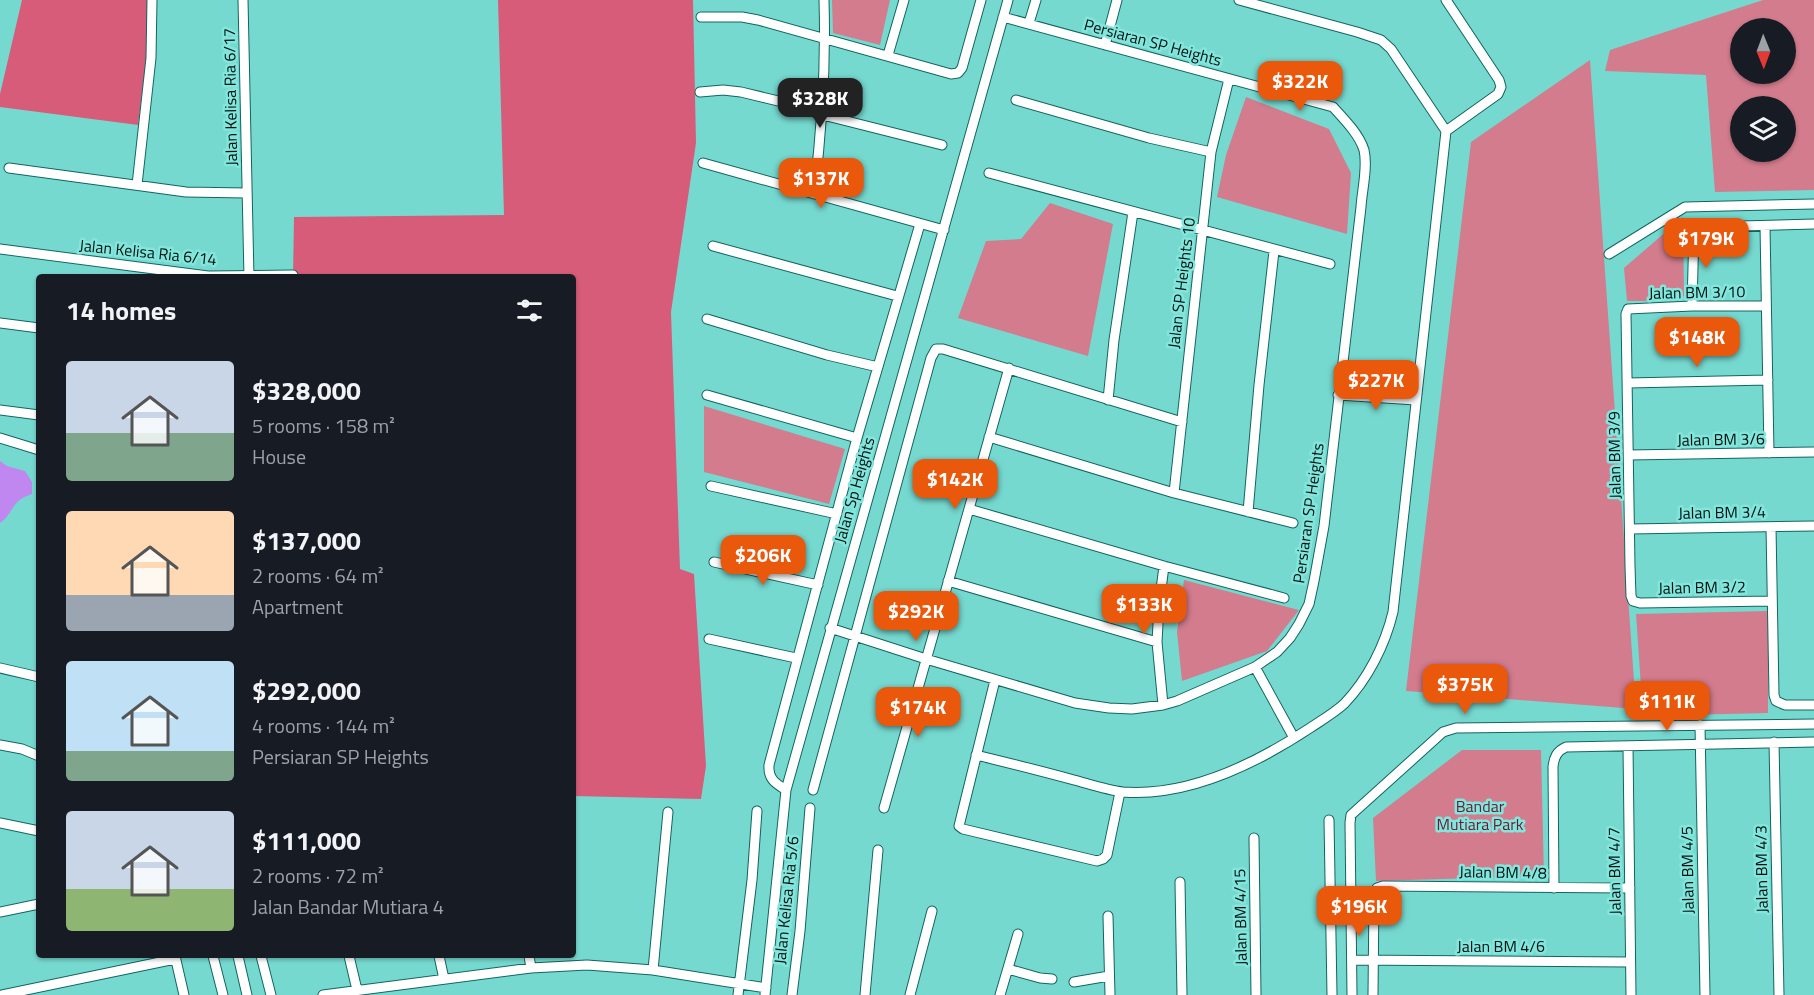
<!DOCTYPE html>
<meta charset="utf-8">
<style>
body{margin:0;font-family:"Titillium Web",sans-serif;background:#242831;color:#f1f3f6;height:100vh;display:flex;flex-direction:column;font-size:22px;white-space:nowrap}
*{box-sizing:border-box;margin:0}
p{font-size:20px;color:#9ea1a6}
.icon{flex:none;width:33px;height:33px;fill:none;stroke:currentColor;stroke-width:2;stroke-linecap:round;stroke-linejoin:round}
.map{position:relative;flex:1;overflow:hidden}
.sheet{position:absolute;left:36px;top:274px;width:540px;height:684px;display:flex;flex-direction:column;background:#171b24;border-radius:6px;box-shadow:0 2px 4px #0004}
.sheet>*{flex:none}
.needle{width:39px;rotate:179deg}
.buttons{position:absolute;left:1730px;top:18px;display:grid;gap:12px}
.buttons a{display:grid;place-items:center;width:66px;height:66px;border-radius:50%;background:#171b24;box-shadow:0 2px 4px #0004;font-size:30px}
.price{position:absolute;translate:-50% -51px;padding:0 14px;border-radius:12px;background:#ea580c;color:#fff;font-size:20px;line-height:39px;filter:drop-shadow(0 2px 3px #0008)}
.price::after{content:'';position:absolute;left:50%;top:36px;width:18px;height:14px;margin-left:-9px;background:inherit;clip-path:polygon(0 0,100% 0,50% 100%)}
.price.active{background:#222;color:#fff}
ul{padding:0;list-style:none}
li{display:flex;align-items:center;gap:18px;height:150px;padding:0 30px}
li span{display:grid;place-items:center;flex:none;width:168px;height:120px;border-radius:6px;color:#555}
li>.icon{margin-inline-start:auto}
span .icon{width:72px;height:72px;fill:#fffc;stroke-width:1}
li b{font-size:26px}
h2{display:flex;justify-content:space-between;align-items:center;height:72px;padding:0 30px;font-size:26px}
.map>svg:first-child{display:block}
</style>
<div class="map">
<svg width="1814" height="995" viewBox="0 0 1814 995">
<rect width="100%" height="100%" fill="#76d9d0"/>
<path fill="#d27c8d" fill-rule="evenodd" d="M 832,0 L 890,0 L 880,45 L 833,33 Z
M 1763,0 L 1814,0 L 1814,190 L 1715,192 L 1706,75 L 1605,71 L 1610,50 ZM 1740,28 L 1785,28 L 1785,74 L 1740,74 ZM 1740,106 L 1785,106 L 1785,152 L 1740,152 Z
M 1590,60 L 1636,709 L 1406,691 L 1471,142 Z
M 1246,97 L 1329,129 L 1351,173 L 1347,234 L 1217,197 L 1226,155 Z
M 1050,203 L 1113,224 L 1088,356 L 958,318 L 986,241 L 1021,239 Z
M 1683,217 L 1684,296 L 1677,301 L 1627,301 L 1624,268 Z
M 704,406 L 845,449 L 829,504 L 704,472 Z
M 1184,580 L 1299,610 L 1267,651 L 1182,681 L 1177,632 Z
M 1768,611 L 1768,713 L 1643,716 L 1636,614 Z
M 1462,750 L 1541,750 L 1544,876 L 1376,881 L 1373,818 Z"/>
<path fill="#d75c79" d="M 22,0 L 147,0 L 147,53 L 138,125 L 0,107 L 0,94 Z
M 498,0 L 693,0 L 696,143 L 671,312 L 680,569 L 694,574 L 706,766 L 701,799 L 573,796 L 573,278 L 293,278 L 294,217 L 504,215 Z"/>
<path fill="#bf87ef" d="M 0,461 L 7,466 L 25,471 L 32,482 L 32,494 C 10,501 15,512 0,523 Z"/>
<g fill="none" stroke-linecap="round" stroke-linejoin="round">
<g stroke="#106660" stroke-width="11">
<path id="minor" d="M 243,0 L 249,278
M 1446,0 L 1499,80 L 1501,87 L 1498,94 L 1446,131
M 701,17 L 742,17 L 758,20 L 951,74 L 958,73 L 962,68 L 981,0
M 1029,23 L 1036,0
M 1105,45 L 1117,0
M 888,55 L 904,0
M 700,92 L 723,90 L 741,92 L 791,104 L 823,115 L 942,145
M 1016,100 L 1149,138 L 1211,152
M 703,163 L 944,230
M 9,168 L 186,192 L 246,193
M 989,173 L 1330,264
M 137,185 L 151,58 L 152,0
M 814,193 C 822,129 826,65 824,0
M 1765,226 L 1769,453
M 713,246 L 897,296
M 0,249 L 208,276 L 293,275
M 1609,254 L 1685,207 L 1814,204
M 1692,306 L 1694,229 L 1700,227 L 1814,224
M 1766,306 L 1692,306 L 1628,309 L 1626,314 L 1630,566 L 1631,596 L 1633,601 L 1640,603 L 1772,601
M 707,319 L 827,355 L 878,367
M 0,323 L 39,328
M 1628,383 L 1768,380
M 707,395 L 857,438
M 1338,395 L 1416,400
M 1108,400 L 1114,340 L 1133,212
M 0,410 L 39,415
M 989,437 L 1174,493 L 1293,523
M 0,438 L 39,450
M 1629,455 L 1814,452
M 711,486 L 837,514
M 1174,493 L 1211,152 L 1229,79
M 969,509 L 1164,566 L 1284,598
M 1248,512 L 1259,385 L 1274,251
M 1771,527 L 1774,695 L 1776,701 L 1785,705 L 1814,705
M 1630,529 L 1814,526
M 714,562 L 818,585
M 948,581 L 1157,642
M 830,628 L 926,659 L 1075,703 L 1109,708 L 1132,709 L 1163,705 L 1177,701 L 1255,667 L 1277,652 L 1290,638 L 1299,624 L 1309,604 L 1314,581 L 1324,526 L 1361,207 C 1362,190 1368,167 1364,150 C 1359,134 1344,119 1333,107 L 1003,17
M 709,639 L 796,658
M 1255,667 L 1294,738
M 0,668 L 39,677
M 995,680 L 959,826 L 963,829 L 1097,861 L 1103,859 L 1107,855 L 1120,792
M 1163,705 L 1157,642 L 1159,605 L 1164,566
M 1700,725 L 1705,995
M 1774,742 L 1779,995
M 0,745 L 22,749 L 39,756
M 1628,746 L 1631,995
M 976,755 C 1009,763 1041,771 1074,780 C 1089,784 1107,790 1123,792 C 1188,797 1257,763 1310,728 C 1322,720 1334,713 1344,704 C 1368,679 1385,645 1393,612 L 1446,131 L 1391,49 L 1381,40 L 1357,32 L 1239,0
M 786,790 C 775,783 768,779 769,765 L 857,438 L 920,224
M 813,790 L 931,358 L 936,349 L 943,349 L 1182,422
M 884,808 L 1009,368
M 1329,820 L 1332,995
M 0,823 L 39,831
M 1254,838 L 1256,995
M 1180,882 L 1182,995
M 1554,888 L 1553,767 C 1554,757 1557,751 1566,747 L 1814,742
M 0,912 L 39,904
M 1108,916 L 1110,995
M 175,956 L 184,995
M 213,956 L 223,995
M 238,956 L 247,995
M 261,956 L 271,995
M 349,956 L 357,990
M 439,956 L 444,979
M 529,956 L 531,968
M 1352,960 L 1630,962
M 1008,969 L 1040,978 L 1052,979
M 653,970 L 668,812
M 1074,982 L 1109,976
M 2,995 L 175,959
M 323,995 L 531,968 L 587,965 L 653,970 L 766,988
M 738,995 L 752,880 L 757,811
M 765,995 L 786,790 L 1008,0
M 792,995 L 800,931 L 810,808
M 865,995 L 878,850
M 910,995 L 932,911
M 1000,995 L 1018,934
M 1352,995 L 1350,823 L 1351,815 L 1443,732 L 1456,728 L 1814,724
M 1373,995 L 1374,894 L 1377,888 L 1383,886 L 1630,888"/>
</g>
<use href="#minor" stroke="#fff" stroke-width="9"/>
</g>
<g text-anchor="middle" stroke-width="5" stroke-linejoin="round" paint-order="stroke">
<g font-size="16" fill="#001210" stroke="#83e6dd">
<text transform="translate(1153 42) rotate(15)" y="6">Persiaran SP Heights</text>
<text transform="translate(230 97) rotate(-91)" y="6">Jalan Kelisa Ria 6/17</text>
<text transform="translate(148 252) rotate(6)" y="6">Jalan Kelisa Ria 6/14</text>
<text transform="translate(1181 283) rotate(-83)" y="6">Jalan SP Heights 10</text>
<text transform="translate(1697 292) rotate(-1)" y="6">Jalan BM 3/10</text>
<text transform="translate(1721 439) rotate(-1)" y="6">Jalan BM 3/6</text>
<text transform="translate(1614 455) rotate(-91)" y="6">Jalan BM 3/9</text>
<text transform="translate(854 490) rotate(-74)" y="6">Jalan Sp Heights</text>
<text transform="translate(1722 512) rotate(-1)" y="6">Jalan BM 3/4</text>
<text transform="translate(1308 513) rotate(-82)" y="6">Persiaran SP Heights</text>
<text transform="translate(1702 587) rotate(-1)" y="6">Jalan BM 3/2</text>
<text transform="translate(1761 869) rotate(-91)" y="6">Jalan BM 4/3</text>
<text transform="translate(1687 870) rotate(-91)" y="6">Jalan BM 4/5</text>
<text transform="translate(1614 871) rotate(-91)" y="6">Jalan BM 4/7</text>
<text transform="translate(1503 872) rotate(1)" y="6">Jalan BM 4/8</text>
<text transform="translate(786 900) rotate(-84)" y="6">Jalan Kelisa Ria 5/6</text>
<text transform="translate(1240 917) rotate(-91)" y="6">Jalan BM 4/15</text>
<text x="1501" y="952">Jalan BM 4/6</text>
</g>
<g font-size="16" fill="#6b1c33" stroke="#83e6dd">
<text x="1480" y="812">Bandar<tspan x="1480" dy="18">Mutiara Park</tspan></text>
</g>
</g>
</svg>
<div class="buttons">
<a><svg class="needle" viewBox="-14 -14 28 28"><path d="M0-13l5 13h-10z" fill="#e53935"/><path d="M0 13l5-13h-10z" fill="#9ea1a6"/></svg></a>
<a><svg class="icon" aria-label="layers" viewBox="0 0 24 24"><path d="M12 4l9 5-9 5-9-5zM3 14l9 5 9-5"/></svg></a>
</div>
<b class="price" style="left:1300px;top:112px">$322K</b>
<b class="price active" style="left:820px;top:129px">$328K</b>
<b class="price" style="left:821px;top:209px">$137K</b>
<b class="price" style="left:1706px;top:269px">$179K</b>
<b class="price" style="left:1697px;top:368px">$148K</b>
<b class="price" style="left:1376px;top:411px">$227K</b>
<b class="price" style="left:955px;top:510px">$142K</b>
<b class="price" style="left:763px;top:586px">$206K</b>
<b class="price" style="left:1144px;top:635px">$133K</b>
<b class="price" style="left:916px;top:642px">$292K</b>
<b class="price" style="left:1465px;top:715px">$375K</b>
<b class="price" style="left:1667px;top:732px">$111K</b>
<b class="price" style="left:918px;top:738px">$174K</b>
<b class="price" style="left:1359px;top:937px">$196K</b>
<section class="sheet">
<h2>14 homes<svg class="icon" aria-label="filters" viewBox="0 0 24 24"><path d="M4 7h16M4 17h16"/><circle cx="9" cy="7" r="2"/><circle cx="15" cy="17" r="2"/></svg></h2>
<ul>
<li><span style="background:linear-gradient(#c9d6e8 60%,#7fa58c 0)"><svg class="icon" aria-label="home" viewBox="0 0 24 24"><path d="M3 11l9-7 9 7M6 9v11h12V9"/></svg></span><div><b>$328,000</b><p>5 rooms · 158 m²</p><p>House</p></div></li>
<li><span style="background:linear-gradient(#ffd9b3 70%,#9aa5b1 0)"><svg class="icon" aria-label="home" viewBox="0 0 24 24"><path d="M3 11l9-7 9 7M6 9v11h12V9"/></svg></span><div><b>$137,000</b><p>2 rooms · 64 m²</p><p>Apartment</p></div></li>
<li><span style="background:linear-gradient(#bfe0f5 75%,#7fa58c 0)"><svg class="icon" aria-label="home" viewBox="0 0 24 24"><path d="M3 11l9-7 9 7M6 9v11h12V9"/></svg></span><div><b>$292,000</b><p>4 rooms · 144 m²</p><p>Persiaran SP Heights</p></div></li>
<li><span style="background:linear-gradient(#c9d6e8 65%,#8fb573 0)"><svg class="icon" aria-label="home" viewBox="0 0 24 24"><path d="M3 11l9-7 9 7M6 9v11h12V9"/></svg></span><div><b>$111,000</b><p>2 rooms · 72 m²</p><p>Jalan Bandar Mutiara 4</p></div></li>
</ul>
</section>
</div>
